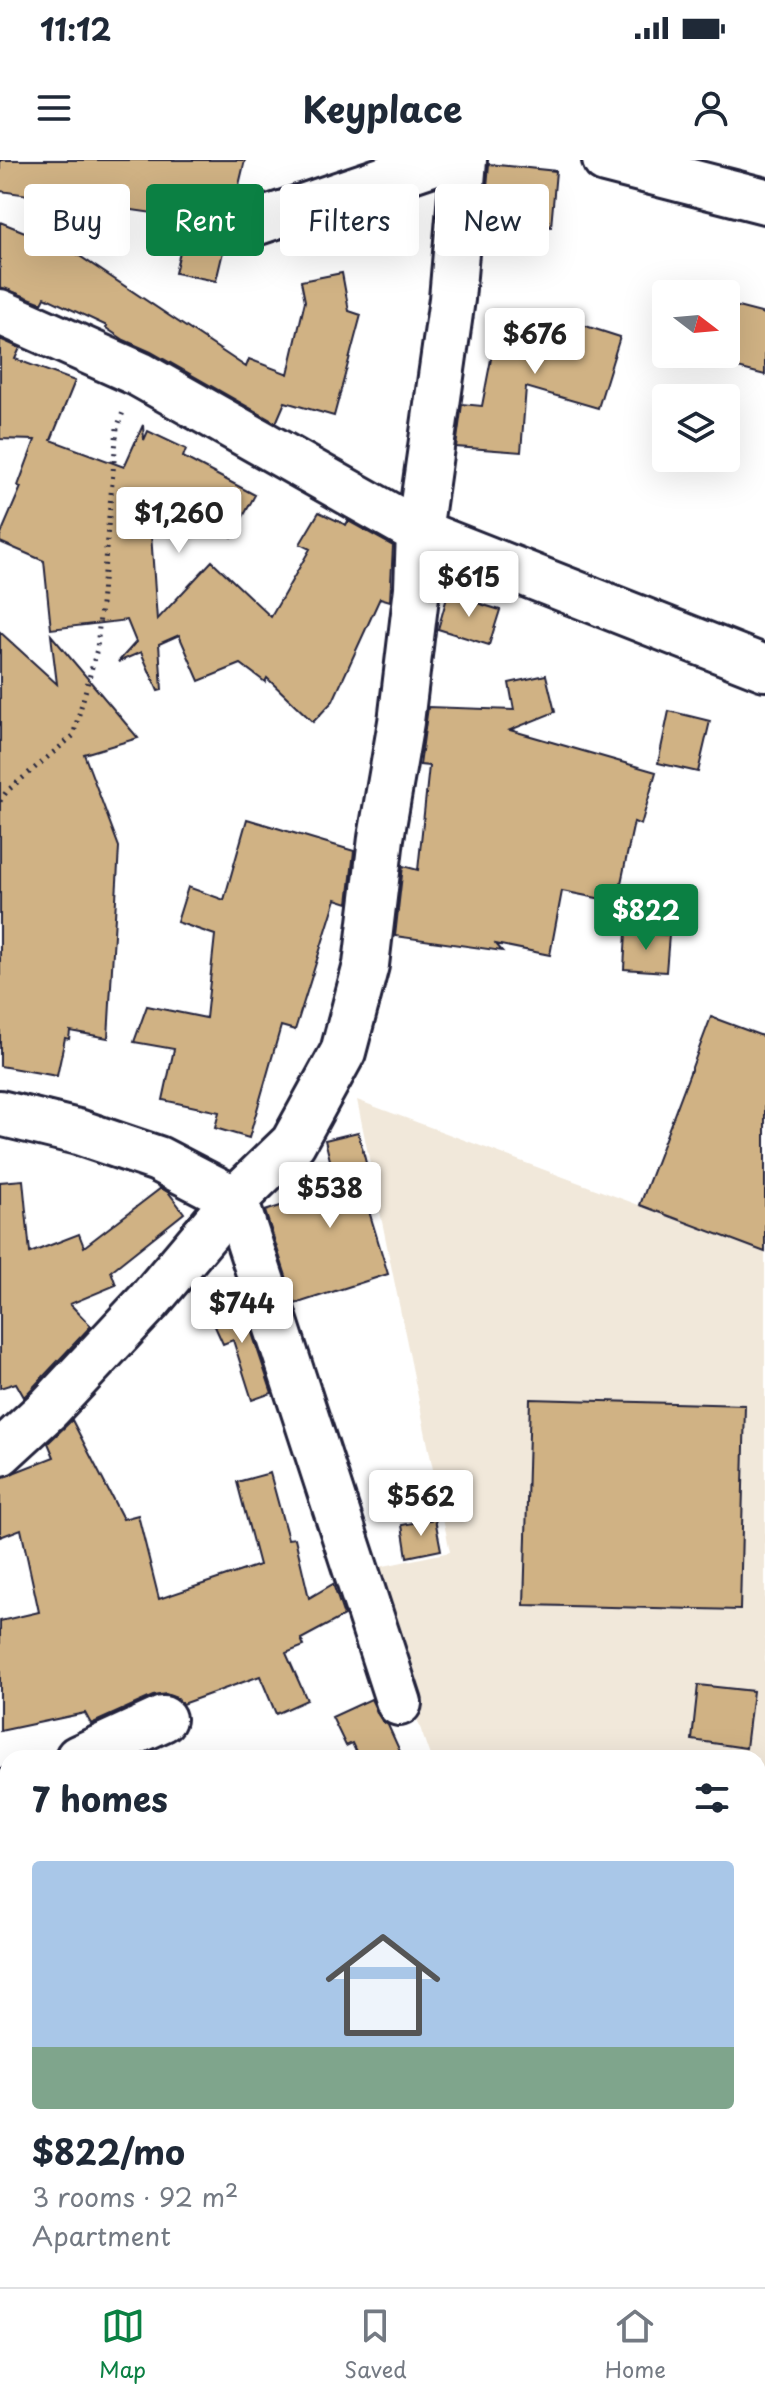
<!DOCTYPE html>
<meta charset="utf-8">
<style>
body{margin:0;font-family:"Playpen Sans",sans-serif;background:#f2f2f3;color:#1f2937;height:100vh;display:flex;flex-direction:column;font-size:30px;white-space:nowrap}
*{box-sizing:border-box;margin:0}
p{font-size:26px;color:#747a83}
.icon{flex:none;width:44px;height:44px;fill:none;stroke:currentColor;stroke-width:2;stroke-linecap:round;stroke-linejoin:round}
.map{position:relative;flex:1;overflow:hidden}
.side{position:absolute;left:0px;top:1590px;width:766px;height:538px;display:flex;flex-direction:column;background:#fff;border-radius:24px 24px 0 0;box-shadow:0 8px 32px #0002}
.side>*{flex:none}
.hud{position:absolute;left:24px;top:24px;width:718px;height:72px;display:flex;gap:16px}
.needle{width:52px;rotate:106deg}
.fabs{position:absolute;left:652px;top:120px;display:grid;gap:16px}
.fabs a{display:grid;place-items:center;width:88px;height:88px;border-radius:8px;background:#fff;box-shadow:0 8px 32px #0002;font-size:40px}
.price{position:absolute;translate:-50% -68px;padding:0 18px;border-radius:8px;background:#fff;color:#222;font-size:26px;line-height:52px;filter:drop-shadow(0 2px 4px #0008)}
.price::after{content:'';position:absolute;left:50%;top:48px;width:24px;height:18px;margin-left:-12px;background:inherit;clip-path:polygon(0 0,100% 0,50% 100%)}
.price.current{background:#0b8043;color:#fff}
ul{padding:0;list-style:none}
li{display:grid;align-content:center;gap:16px;height:424px;padding:0 32px}
li span{display:grid;place-items:center;height:248px;border-radius:8px;color:#555}
li>.icon{margin-inline-start:auto}
span .icon{width:144px;height:144px;fill:#fffc;stroke-width:1}
li b{font-size:34px}
h2{display:flex;justify-content:space-between;align-items:center;height:96px;padding:0 32px;font-size:34px}
.chip{padding:0 28px;border-radius:8px;background:#fff;box-shadow:0 8px 32px #0002;font-size:28px;line-height:72px}
.chip.current{background:#0b8043;color:#fff}
.status{display:flex;justify-content:space-between;align-items:center;height:56px;padding:0 40px;background:#fff;direction:ltr}
.status svg{height:22px;fill:currentColor}
header{display:flex;justify-content:space-between;align-items:center;height:104px;padding:0 32px;background:#fff;font-size:36px;font-weight:700}
.menu{display:flex;justify-content:space-around;align-items:center;height:112px;border-top:2px solid #e0e1e3;background:#fff;font-size:22px;color:#747a83}
.menu a{display:grid;justify-items:center;gap:4px}
.menu .current{color:#0b8043}
.map>svg:first-child{display:block}
</style>
<div class="status"><b>11:12</b><svg viewBox="0 0 49 12"><path d="M0 12V9h3v3zM5 12V6h3v6zM10 12V3h3v9zM15 12V0h3v12zM26 1h20v11H26zM47 4h2v5h-2z"/></svg></div>
<header><svg class="icon" aria-label="menu" viewBox="0 0 24 24"><path d="M4 6h16M4 12h16M4 18h16"/></svg>Keyplace<svg class="icon" aria-label="person" viewBox="0 0 24 24"><circle cx="12" cy="8" r="4"/><path d="M4 21q1-7 8-7t8 7"/></svg></header>
<div class="map">
<svg width="765" height="2127" viewBox="0 0 765 2127">
<rect width="100%" height="100%" fill="#fff"/>
<filter id="ink" filterUnits="userSpaceOnUse"><feTurbulence type="fractalNoise" baseFrequency=".0125" numOctaves="2"/><feDisplacementMap in="SourceGraphic" scale="16" xChannelSelector="R" yChannelSelector="G"/><feConvolveMatrix kernelMatrix="1 2 1 2 8 2 1 2 1" color-interpolation-filters="sRGB"/></filter>
<g filter="url(#ink)">
<path fill="#f1e8da" d="M 357,940 L 765,1092 L 765,1890 L 758,1891 L 758,1598 L 469,1598 L 467,1594 L 430,1596 L 365,1410 L 450,1392 Z"/>
<path fill="#d0b284" stroke="#22223b" stroke-width="2" d="M 0,0 L 245,0 L 216,121 L 175,113 L 188,58 L 0,31 Z
M 489,4 L 556,11 L 551,67 L 484,61 Z
M 0,62 L 72,91 L 246,207 L 249,199 L 288,214 L 305,141 L 301,121 L 342,113 L 349,151 L 361,155 L 334,256 L 285,242 L 276,263 L 151,192 L 124,180 L 106,168 L 107,166 L 45,137 L 42,143 L 0,127 Z
M 726,144 L 765,154 L 765,215 L 726,205 Z
M 500,152 L 566,164 L 567,160 L 620,177 L 598,248 L 526,227 L 521,292 L 456,287 L 462,244 L 482,246 Z
M 0,179 L 20,188 L 15,199 L 75,221 L 51,280 L 124,307 L 143,265 L 144,280 L 148,271 L 186,289 L 183,297 L 255,335 L 232,377 L 148,330 L 157,460 L 212,401 L 271,457 L 310,389 L 300,384 L 319,352 L 346,365 L 348,361 L 393,386 L 390,441 L 380,438 L 333,541 L 313,562 L 267,518 L 265,522 L 241,504 L 199,521 L 179,475 L 159,484 L 162,530 L 158,531 L 141,492 L 118,502 L 136,482 L 127,460 L 51,469 L 44,401 L 0,382 L 0,376 L 21,327 L 18,326 L 35,280 L 0,279 Z
M 448,434 L 500,450 L 489,485 L 438,469 Z
M 0,472 L 57,524 L 51,475 L 138,578 L 84,594 L 119,687 L 108,878 L 70,871 L 69,879 L 65,878 L 57,916 L 0,906 Z
M 546,515 L 555,552 L 510,570 L 656,612 L 641,665 L 634,662 L 617,742 L 562,731 L 550,795 L 496,784 L 502,791 L 395,776 L 403,706 L 418,710 L 429,606 L 420,605 L 428,547 L 514,550 L 509,523 Z
M 669,551 L 710,561 L 698,612 L 658,603 Z
M 247,659 L 354,691 L 348,743 L 336,739 L 295,870 L 281,866 L 249,978 L 215,968 L 219,952 L 163,940 L 174,889 L 134,882 L 147,846 L 206,858 L 215,775 L 177,762 L 188,727 L 224,740 Z
M 626,772 L 669,775 L 666,812 L 624,809 Z
M 711,857 L 765,877 L 765,1092 L 640,1045 Z
M 358,972 L 372,1026 L 362,1028 L 388,1114 L 295,1144 L 265,1051 L 337,1028 L 325,980 Z
M 23,1020 L 30,1093 L 79,1074 L 84,1087 L 161,1028 L 169,1033 L 184,1053 L 111,1111 L 116,1125 L 70,1144 L 91,1166 L 24,1237 L 16,1223 L 0,1228 L 0,1022 Z
M 240,1137 L 272,1233 L 252,1240 L 233,1180 L 223,1184 L 208,1151 Z
M 530,1239 L 745,1245 L 740,1450 L 524,1445 Z
M 72,1260 L 123,1359 L 138,1355 L 159,1439 L 259,1405 L 237,1322 L 270,1313 L 288,1379 L 295,1378 L 309,1438 L 333,1424 L 344,1456 L 301,1479 L 304,1486 L 286,1493 L 307,1540 L 276,1554 L 260,1516 L 182,1544 L 177,1538 L 166,1534 L 153,1536 L 91,1564 L 85,1553 L 0,1571 L 0,1461 L 39,1452 L 21,1369 L 0,1377 L 0,1318 L 54,1297 L 48,1283 Z
M 435,1359 L 441,1390 L 407,1397 L 402,1365 Z
M 698,1525 L 753,1531 L 746,1588 L 692,1580 Z
M 371,1539 L 382,1561 L 388,1565 L 403,1598 L 359,1598 L 352,1583 L 346,1586 L 332,1557 Z"/>
<g fill="none" stroke-linecap="round" stroke-linejoin="round">
<g stroke="#22223b" stroke-width="50">
<path id="minor" d="M 605,0 L 765,41
M 255,63 L 441,0
M 0,152 L 139,214 L 419,372 L 765,508
M 0,953 L 78,972 L 158,999 L 235,1039 L 399,1543
M 0,1293 L 49,1248 L 148,1142 L 235,1039 L 293,983 L 343,892 L 366,805 L 381,678 L 401,562 L 417,428 L 419,372 L 452,139 L 464,0
M 78,1598 L 163,1559
M 0,1634 L 8,1631
M 0,1739 L 8,1760
M 125,2120 L 127,2127"/>
</g>
<path stroke="#22223b" stroke-width="5" stroke-dasharray="2 6" stroke-linecap="butt" d="M 0,641 L 7,631 L 73,576 L 97,489 L 117,268 L 123,252"/>
<use href="#minor" stroke="#fff" stroke-width="44"/>
</g>
</g>
</svg>
<div class="fabs">
<a><svg class="needle" viewBox="-14 -14 28 28"><path d="M0-13l5 13h-10z" fill="#e53935"/><path d="M0 13l5-13h-10z" fill="#747a83"/></svg></a>
<a><svg class="icon" aria-label="layers" viewBox="0 0 24 24"><path d="M12 4l9 5-9 5-9-5zM3 14l9 5 9-5"/></svg></a>
</div>
<b class="price" style="left:535px;top:216px">$676</b>
<b class="price" style="left:179px;top:395px">$1,260</b>
<b class="price" style="left:469px;top:459px">$615</b>
<b class="price current" style="left:646px;top:792px">$822</b>
<b class="price" style="left:330px;top:1070px">$538</b>
<b class="price" style="left:242px;top:1185px">$744</b>
<b class="price" style="left:421px;top:1378px">$562</b>
<div class="hud">
<a class="chip">Buy</a>
<a class="chip current">Rent</a>
<a class="chip">Filters</a>
<a class="chip">New</a>
</div>
<section class="side">
<h2>7 homes<svg class="icon" aria-label="filters" viewBox="0 0 24 24"><path d="M4 7h16M4 17h16"/><circle cx="9" cy="7" r="2"/><circle cx="15" cy="17" r="2"/></svg></h2>
<ul>
<li><span style="background:linear-gradient(#a9c7e8 75%,#7fa58c 0)"><svg class="icon" aria-label="home" viewBox="0 0 24 24"><path d="M3 11l9-7 9 7M6 9v11h12V9"/></svg></span><div><b>$822/mo</b><p>3 rooms · 92 m²</p><p>Apartment</p></div></li>
</ul>
</section>
</div>
<nav class="menu">
<a class="current"><svg class="icon" aria-label="map" viewBox="0 0 24 24"><path d="M3 6l6-2 6 2 6-2v14l-6 2-6-2-6 2zM9 4v14M15 6v14"/></svg>Map</a>
<a><svg class="icon" aria-label="saved" viewBox="0 0 24 24"><path d="M7 4h10v16l-5-4-5 4z"/></svg>Saved</a>
<a><svg class="icon" aria-label="home" viewBox="0 0 24 24"><path d="M3 11l9-7 9 7M6 9v11h12V9"/></svg>Home</a>
</nav>
